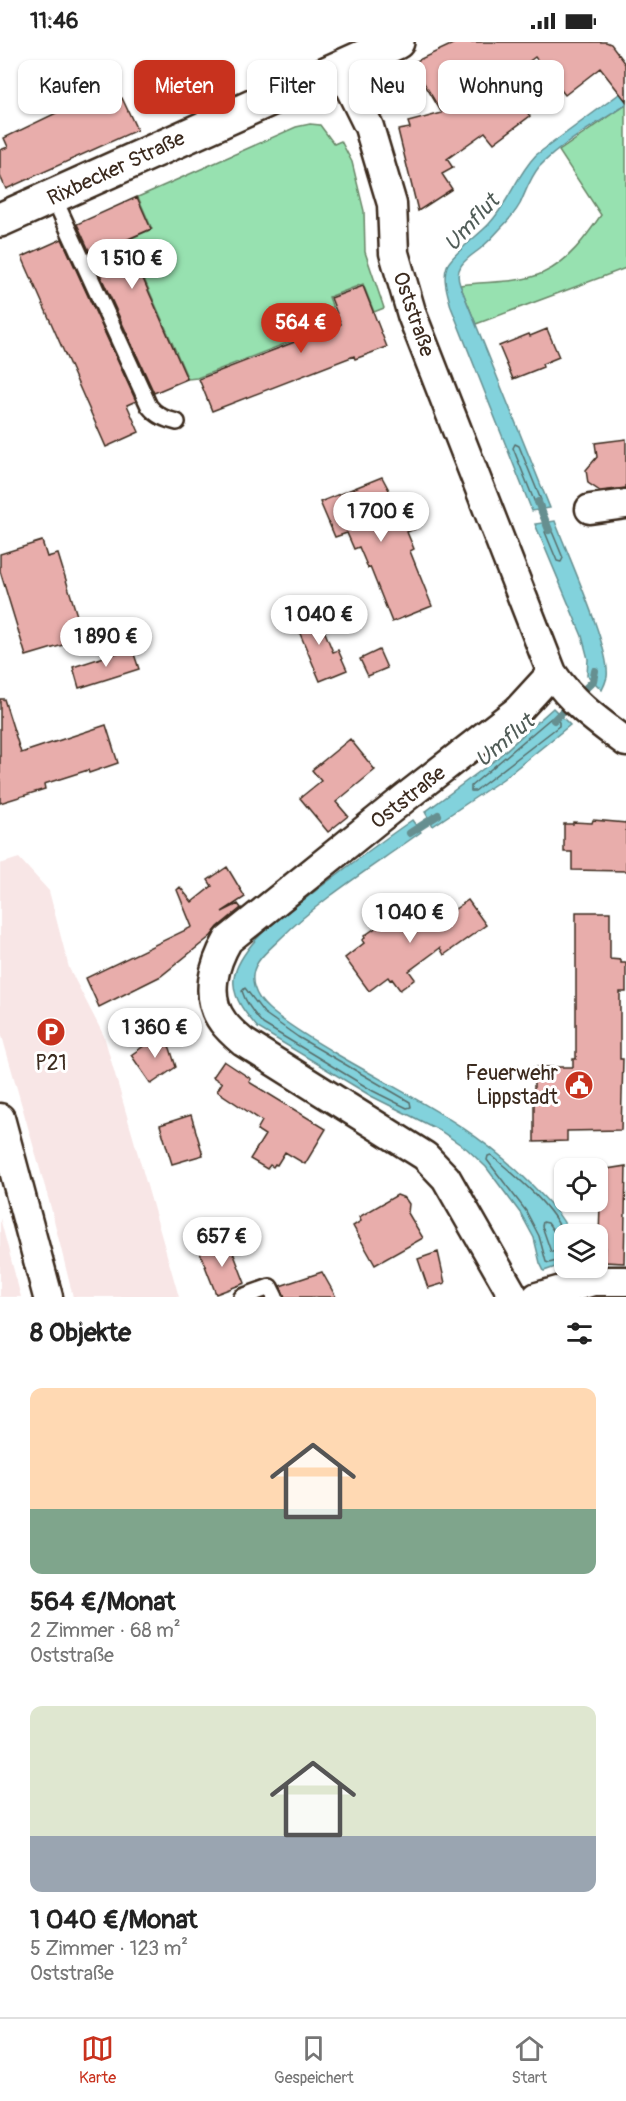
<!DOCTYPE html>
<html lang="de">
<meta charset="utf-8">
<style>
body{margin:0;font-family:Pangolin,sans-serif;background:#f6f6f6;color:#222;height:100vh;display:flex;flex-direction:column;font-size:22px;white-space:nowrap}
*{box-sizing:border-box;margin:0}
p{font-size:20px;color:#767676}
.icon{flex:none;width:33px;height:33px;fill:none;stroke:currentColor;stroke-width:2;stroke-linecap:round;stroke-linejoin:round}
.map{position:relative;height:1255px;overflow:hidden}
.details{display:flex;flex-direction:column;background:#fff;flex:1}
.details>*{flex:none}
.top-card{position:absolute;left:18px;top:18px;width:591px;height:54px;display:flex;gap:12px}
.tools{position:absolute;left:554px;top:1116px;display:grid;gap:12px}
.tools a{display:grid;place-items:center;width:54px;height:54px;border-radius:12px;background:#fff;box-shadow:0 2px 4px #0004;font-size:30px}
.price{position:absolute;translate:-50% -51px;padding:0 14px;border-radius:21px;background:#fff;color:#222;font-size:20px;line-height:39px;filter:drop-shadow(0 2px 3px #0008)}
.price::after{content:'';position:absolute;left:50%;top:36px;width:18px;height:14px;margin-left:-9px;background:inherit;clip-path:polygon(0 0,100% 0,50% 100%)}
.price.active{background:#c8321e;color:#fff}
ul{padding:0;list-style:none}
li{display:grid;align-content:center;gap:12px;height:318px;padding:0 30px}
li span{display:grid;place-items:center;height:186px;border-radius:12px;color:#555}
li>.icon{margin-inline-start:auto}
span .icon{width:108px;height:108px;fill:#fffc;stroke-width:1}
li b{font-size:26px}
h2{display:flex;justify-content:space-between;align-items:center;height:72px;padding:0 30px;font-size:26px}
.pill{padding:0 21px;border-radius:12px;background:#fff;box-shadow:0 2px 4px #0004;font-size:21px;line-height:54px}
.pill.active{background:#c8321e;color:#fff}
.status{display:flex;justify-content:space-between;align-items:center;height:42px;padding:0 30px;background:#fff;direction:ltr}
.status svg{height:16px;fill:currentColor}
.tab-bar{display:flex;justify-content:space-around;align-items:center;height:84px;border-top:2px solid #e0e0e0;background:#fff;font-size:16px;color:#767676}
.tab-bar a{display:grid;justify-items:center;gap:3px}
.tab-bar .active{color:#c8321e}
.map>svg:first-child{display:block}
</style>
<div class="status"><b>11:46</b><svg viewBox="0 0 49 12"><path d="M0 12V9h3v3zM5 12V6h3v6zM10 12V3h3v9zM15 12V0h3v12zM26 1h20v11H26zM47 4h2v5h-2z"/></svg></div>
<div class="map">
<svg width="626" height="1255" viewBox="0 0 626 1255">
<rect width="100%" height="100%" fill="#fff"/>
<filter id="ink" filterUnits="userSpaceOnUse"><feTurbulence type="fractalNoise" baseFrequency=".0167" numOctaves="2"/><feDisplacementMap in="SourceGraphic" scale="12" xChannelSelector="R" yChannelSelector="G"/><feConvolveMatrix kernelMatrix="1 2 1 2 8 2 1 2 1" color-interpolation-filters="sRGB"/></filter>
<g filter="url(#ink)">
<path fill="#f8e6e6" d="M 19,816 L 49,849 L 69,926 L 104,994 L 179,1255 L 73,1255 L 51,1166 L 0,987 L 0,822 Z
M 0,1176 L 21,1255 L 0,1255 Z"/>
<path fill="#97e1b0" stroke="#698667" stroke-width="1.5" d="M 626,63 L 626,226 L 476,282 L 460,243 C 486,239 518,242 543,231 C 568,220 586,195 601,173 L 559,109 Z
M 310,82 L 320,83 L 334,102 L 341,99 L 352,120 L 364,169 L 365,210 L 384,266 L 374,270 L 363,242 L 329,255 L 338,281 L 197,336 L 188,337 L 127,198 L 152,187 L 138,155 L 296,85 Z"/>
<path fill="#82d2dc" stroke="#668f90" stroke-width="1.5" d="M 626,47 L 626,63 C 598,81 562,101 539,125 C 530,136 526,149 520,162 C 515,171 507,180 500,187 C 494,194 487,201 480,207 C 467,217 453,224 460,243 L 550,466 L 532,469 L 451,265 C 448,252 442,237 447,224 C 451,213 480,192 489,182 C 509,160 516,134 536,113 Z
M 555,479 C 566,509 611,607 607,635 C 606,639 604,644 602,648 L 587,633 L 588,617 L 582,594 L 535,482 Z
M 553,666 L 570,683 L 503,737 L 433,784 L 425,770 L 495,718 Z
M 412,778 L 421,790 C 374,824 321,856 280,897 C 273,904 264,911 258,920 C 247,936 255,955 269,967 C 288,984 312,997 333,1010 C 404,1052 473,1082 532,1143 C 546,1157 562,1173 570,1192 L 564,1192 L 564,1222 L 544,1229 L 540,1221 L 534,1196 L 521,1172 L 486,1125 L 467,1107 L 439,1088 L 371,1054 L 258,986 C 248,974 235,960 234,943 C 232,929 244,912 252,902 C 267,884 287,871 305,857 C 340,830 376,803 412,778 Z"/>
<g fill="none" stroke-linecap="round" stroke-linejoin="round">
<path stroke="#576d6a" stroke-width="1.5" d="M 515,402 L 519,404 L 541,458 L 539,462 L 535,461 L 513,406 Z
M 548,486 L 551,487 L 563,516 L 561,520 L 557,519 L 545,490 Z
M 551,676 L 554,676 L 559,680 L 559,684 L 475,749 L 471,749 L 471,744 Z
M 245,946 L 264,971 L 298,995 L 410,1060 L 411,1065 L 407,1066 L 373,1049 L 263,982 C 254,972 246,962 242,949 Z
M 564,1193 C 552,1163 516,1134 491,1113 L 488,1114 L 487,1118 L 526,1169 L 539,1194 L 546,1220 L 549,1221 L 564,1217
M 564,1204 L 548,1181 L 543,1180 L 542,1184 L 551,1210 L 564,1209"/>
<path stroke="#668f90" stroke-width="8" d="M 538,460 L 549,488
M 554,678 L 593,639 L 595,629
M 410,791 L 438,773
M 565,1226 L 570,1239"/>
</g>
<path fill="#e8adab" stroke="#3b2a1e" stroke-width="1.5" d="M 457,0 L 606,0 L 611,2 L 626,22 L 626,59 L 600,26 L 565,53 L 535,15 L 503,39 L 530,74 L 494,101 L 485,90 L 447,117 L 453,126 L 442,132 L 452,147 L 418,169 L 398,88 L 410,86 L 408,80 L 442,71 L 412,21 Z
M 95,55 L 101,66 L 122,56 L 137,88 L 6,147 L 0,134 L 0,108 L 8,105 L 4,96 L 79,60 Z
M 137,155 L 151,187 L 126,198 L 187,337 L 154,351 L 77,182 Z
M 62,197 L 136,359 L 127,363 L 139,390 L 106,405 L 22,215 Z
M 363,244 L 387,305 L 355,317 L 354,314 L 212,369 L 199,337 L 341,282 L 331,256 Z
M 547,287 L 559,315 L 542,322 L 543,325 L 513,337 L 499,304 L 529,292 L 530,294 Z
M 626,397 L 626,446 L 600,449 L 588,441 L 586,428 L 597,415 L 595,401 Z
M 382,435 L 397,463 L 404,460 L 415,487 L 407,490 L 414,507 L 410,509 L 432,564 L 392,580 L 370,525 L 368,526 L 359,505 L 354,507 L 347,491 L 335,495 L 320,460 Z
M 42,499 L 47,515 L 58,512 L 79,580 L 69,584 L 73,600 L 26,614 L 0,529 L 0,512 Z
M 315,566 L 333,610 L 338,608 L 347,628 L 320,639 L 293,575 Z
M 132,606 L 139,627 L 79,646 L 73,625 Z
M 379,608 L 387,626 L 368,634 L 360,617 Z
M 0,657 L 4,657 L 21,711 L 106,683 L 118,721 L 89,731 L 88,728 L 44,742 L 45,747 L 0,761 Z
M 350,697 L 375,728 L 336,760 L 348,774 L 328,790 L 300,756 L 321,739 L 312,728 Z
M 593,778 L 626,781 L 626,829 L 572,828 L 572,810 L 564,810 L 564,782 L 573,782 L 573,780 L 592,781 Z
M 227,825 L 245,855 L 222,870 L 238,862 L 241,866 L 218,885 L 211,894 L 161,934 L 99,965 L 86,936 L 192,885 L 177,848 L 180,845 L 192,860 L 212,844 L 208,838 Z
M 468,858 L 486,883 L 444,913 L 440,906 L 409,929 L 415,937 L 400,948 L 392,937 L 390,938 L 388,935 L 369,949 L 345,916 L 364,901 L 362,898 L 365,896 L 364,894 L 410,862 L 427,887 Z
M 576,870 L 610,870 L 610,917 L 621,918 L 621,921 L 626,921 L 626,950 L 620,950 L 620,1017 L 623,1017 L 621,1088 L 567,1089 L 567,1099 L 534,1100 L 534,1025 L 573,1025 L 573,1017 L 576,1017 Z
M 161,992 L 170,1006 L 176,1025 L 151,1042 L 131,1013 Z
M 224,1019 L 251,1037 L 249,1040 L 326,1087 L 305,1122 L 285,1110 L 277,1123 L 275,1122 L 273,1125 L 270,1123 L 267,1127 L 250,1117 L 265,1093 L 257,1088 L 262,1079 L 217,1049 L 222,1041 L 213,1035 Z
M 191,1073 L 203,1113 L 172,1122 L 160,1083 Z
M 626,1124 L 624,1221 L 604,1220 L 605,1196 L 599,1196 L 601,1128 Z
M 397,1153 L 405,1156 L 409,1162 L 408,1171 L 423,1196 L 375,1223 L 353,1184 L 361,1179 L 359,1175 Z
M 229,1200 L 245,1241 L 216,1252 L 200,1211 Z
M 438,1210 L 445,1241 L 428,1246 L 418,1217 Z
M 322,1230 L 336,1255 L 285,1255 L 280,1244 Z"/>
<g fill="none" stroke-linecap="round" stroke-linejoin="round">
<g stroke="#3b2a1e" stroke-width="20">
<path id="service" d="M 53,154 L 149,364 C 157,374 165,377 177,380
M 242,1255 L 270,1245 L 275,1255"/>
</g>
<g stroke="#3b2a1e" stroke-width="33">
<path id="minor" d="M 340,26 L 369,85 L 392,162 L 394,211 L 412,273 L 552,631 C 571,660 599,680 626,700
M 590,467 L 626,462
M 0,1076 L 48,1255
M 514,1255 L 446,1136 L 425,1114 L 243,1000 C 236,994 228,987 223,980 C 204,955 214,922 228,898 L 406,755 L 518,668 L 552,631
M 537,1255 L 593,1239 L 626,1239"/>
</g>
<g stroke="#3b2a1e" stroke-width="38">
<path id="tertiary" d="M 0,178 L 397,0"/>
</g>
<use href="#service" stroke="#fff" stroke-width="15"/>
<use href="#minor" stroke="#fff" stroke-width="28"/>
<use href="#tertiary" stroke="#fff" stroke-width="33"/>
</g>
</g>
<defs>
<g id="parking-disc" transform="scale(1.5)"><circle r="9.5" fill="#c8321e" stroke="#fff"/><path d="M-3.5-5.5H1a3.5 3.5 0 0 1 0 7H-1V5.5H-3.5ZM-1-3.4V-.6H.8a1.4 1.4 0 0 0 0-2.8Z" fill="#fff"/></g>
<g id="civic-disc" transform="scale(1.5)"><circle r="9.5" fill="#c8321e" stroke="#fff"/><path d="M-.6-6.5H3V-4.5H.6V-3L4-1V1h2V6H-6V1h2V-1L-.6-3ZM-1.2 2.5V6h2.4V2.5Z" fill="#fff"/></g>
</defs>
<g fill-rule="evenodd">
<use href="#parking-disc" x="51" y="990"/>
<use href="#civic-disc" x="579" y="1043"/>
</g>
<g text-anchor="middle" stroke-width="6" stroke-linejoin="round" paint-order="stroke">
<g font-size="21" fill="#3b2a1e" stroke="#fff">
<text transform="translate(116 126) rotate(-25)" y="7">Rixbecker Straße</text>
<text transform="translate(414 272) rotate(71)" y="7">Oststraße</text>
<text transform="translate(408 755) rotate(-38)" y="7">Oststraße</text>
</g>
<g font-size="21" fill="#3b2a1e" stroke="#fff">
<text x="51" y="1028">P21</text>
<text x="558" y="1038" text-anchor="end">Feuerwehr<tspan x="558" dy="24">Lippstadt</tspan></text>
</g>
<g font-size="22" font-style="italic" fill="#505c57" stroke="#fff">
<text transform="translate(471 180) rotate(-47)" y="8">Umflut</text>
<text transform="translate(504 698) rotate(-40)" y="8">Umflut</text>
</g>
</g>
</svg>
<div class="tools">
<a><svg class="icon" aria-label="locate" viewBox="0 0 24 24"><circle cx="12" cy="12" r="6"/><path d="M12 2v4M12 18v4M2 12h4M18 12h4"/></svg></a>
<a><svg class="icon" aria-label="layers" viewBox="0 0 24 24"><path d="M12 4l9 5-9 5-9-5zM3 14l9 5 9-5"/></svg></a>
</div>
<b class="price" style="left:132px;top:248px">1 510 €</b>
<b class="price active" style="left:301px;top:312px">564 €</b>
<b class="price" style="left:381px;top:501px">1 700 €</b>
<b class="price" style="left:319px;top:604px">1 040 €</b>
<b class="price" style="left:106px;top:626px">1 890 €</b>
<b class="price" style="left:410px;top:902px">1 040 €</b>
<b class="price" style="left:155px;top:1017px">1 360 €</b>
<b class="price" style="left:222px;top:1226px">657 €</b>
<div class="top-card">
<a class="pill">Kaufen</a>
<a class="pill active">Mieten</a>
<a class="pill">Filter</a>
<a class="pill">Neu</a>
<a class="pill">Wohnung</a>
</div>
</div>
<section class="details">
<h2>8 Objekte<svg class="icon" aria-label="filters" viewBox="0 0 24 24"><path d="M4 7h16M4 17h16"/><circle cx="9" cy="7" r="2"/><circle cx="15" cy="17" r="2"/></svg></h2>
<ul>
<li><span style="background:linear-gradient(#ffd9b3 65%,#7fa58c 0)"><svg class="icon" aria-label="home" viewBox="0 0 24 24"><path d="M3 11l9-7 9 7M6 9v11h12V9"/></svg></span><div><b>564 €/Monat</b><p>2 Zimmer · 68 m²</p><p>Oststraße</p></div></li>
<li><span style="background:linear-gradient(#dfe7d0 70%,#9aa5b1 0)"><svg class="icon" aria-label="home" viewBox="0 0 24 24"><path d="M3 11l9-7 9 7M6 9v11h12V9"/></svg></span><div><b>1 040 €/Monat</b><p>5 Zimmer · 123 m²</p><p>Oststraße</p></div></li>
</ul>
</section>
<nav class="tab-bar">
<a class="active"><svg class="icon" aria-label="map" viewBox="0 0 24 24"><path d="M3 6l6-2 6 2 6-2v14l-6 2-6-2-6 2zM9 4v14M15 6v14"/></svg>Karte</a>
<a><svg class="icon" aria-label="saved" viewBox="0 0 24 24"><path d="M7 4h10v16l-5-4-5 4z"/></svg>Gespeichert</a>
<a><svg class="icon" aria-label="home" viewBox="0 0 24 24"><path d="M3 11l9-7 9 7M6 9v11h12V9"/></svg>Start</a>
</nav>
